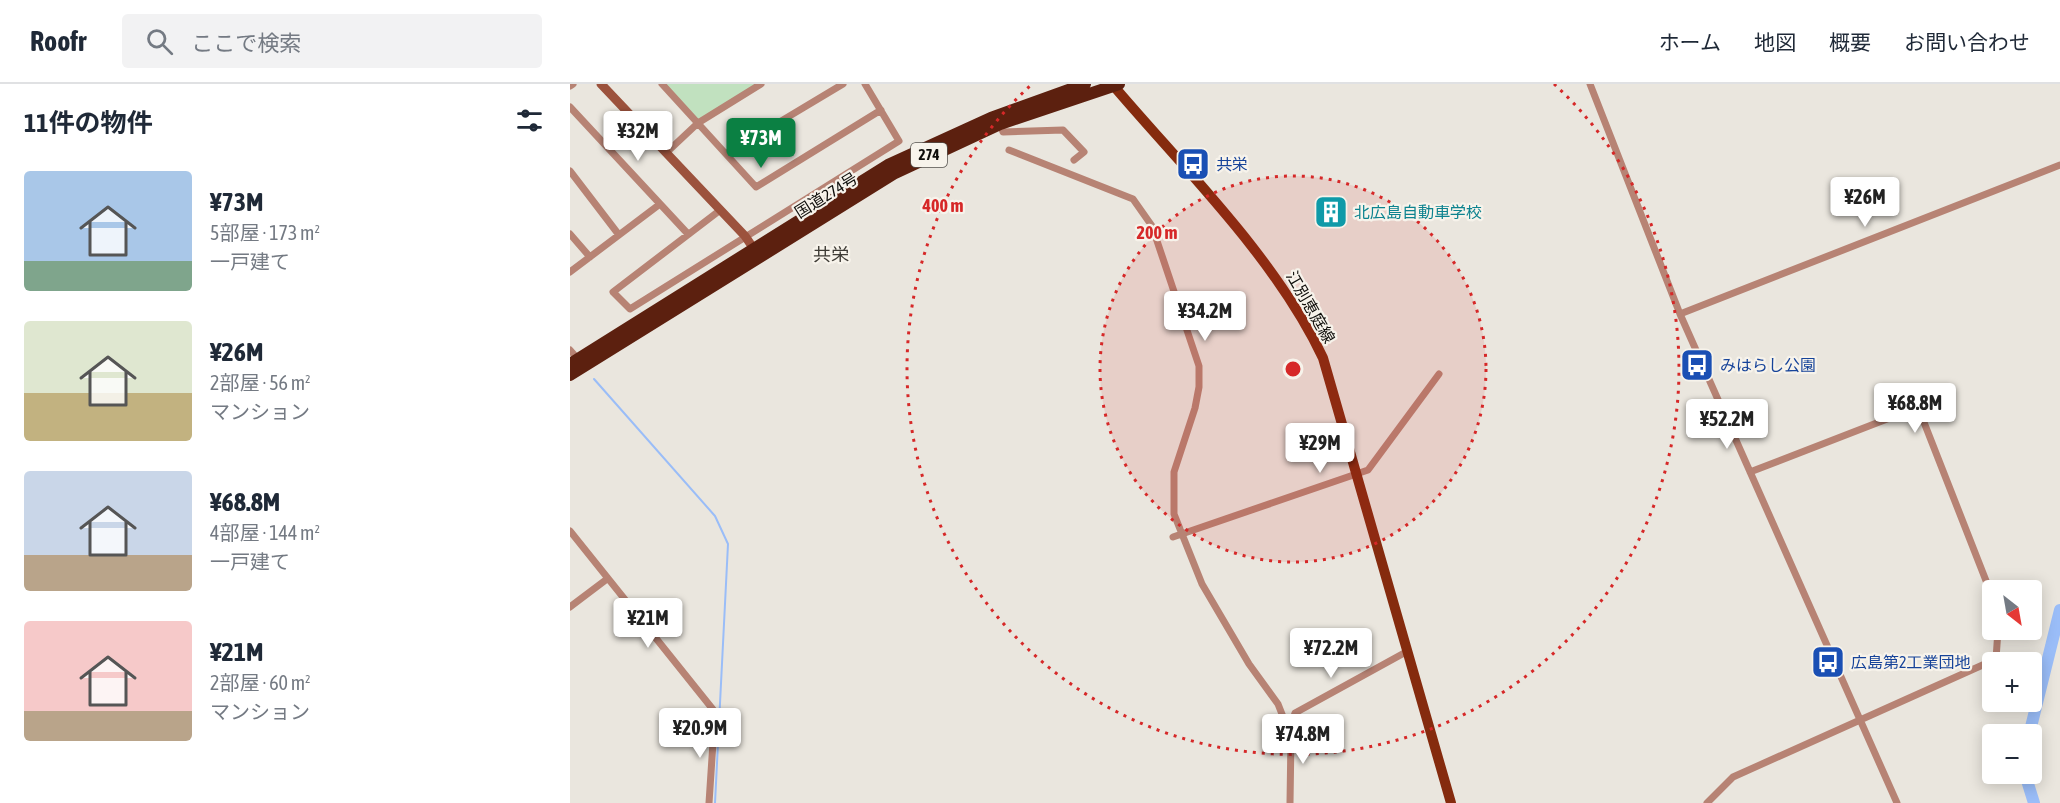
<!DOCTYPE html>
<html lang="ja">
<meta charset="utf-8">
<style>
body{margin:0;font-family:"Asap Condensed","Noto Sans JP",sans-serif;background:#f2f2f3;color:#1f2937;height:100vh;display:flex;flex-direction:column;font-size:22px;white-space:nowrap}
*{box-sizing:border-box;margin:0}
p{font-size:20px;color:#747a83}
.icon{flex:none;width:33px;height:33px;fill:none;stroke:currentColor;stroke-width:2;stroke-linecap:round;stroke-linejoin:round}
.map{position:relative;flex:1;overflow:hidden}
.sheet{display:flex;flex-direction:column;background:#fff;width:570px}
.sheet>*{flex:none}
.needle{width:39px;rotate:149deg}
.fabs{position:absolute;left:1412px;top:496px;display:grid;gap:12px}
.fabs a{display:grid;place-items:center;width:60px;height:60px;border-radius:6px;background:#fff;box-shadow:0 3px 15px #0003;font-size:30px}
.price{position:absolute;translate:-50% -51px;padding:0 14px;border-radius:6px;background:#fff;color:#222;font-size:20px;line-height:39px;filter:drop-shadow(0 2px 3px #0008)}
.price::after{content:'';position:absolute;left:50%;top:36px;width:18px;height:14px;margin-left:-9px;background:inherit;clip-path:polygon(0 0,100% 0,50% 100%)}
.price.active{background:#0b8043;color:#fff}
ul{padding:0;list-style:none}
li{display:flex;align-items:center;gap:18px;height:150px;padding:0 24px}
li span{display:grid;place-items:center;flex:none;width:168px;height:120px;border-radius:6px;color:#555}
li>.icon{margin-inline-start:auto}
span .icon{width:72px;height:72px;fill:#fffc;stroke-width:1}
li b{font-size:26px}
h2{display:flex;justify-content:space-between;align-items:center;height:72px;padding:0 24px;font-size:26px}
header{display:flex;align-items:center;gap:36px;box-sizing:border-box;height:84px;padding:0 30px;background:#fff;border-bottom:2px solid #e0e1e3}
header strong{font-size:28px}
nav{display:flex;gap:33px;margin-inline-start:auto;font-size:21px}
.search{width:420px;height:54px;background:#f2f2f3;display:flex;align-items:center;gap:15px;box-sizing:border-box;padding:0 21px;border-radius:6px;color:#747a83;font-size:22px}
main{display:flex;flex:1;min-height:0}
.map>svg:first-child{display:block}
</style>
<header>
<strong>Roofr</strong>
<div class="search"><svg class="icon" aria-label="search" viewBox="0 0 24 24"><circle cx="10" cy="10" r="6"/><path d="M15 15l6 6"/></svg>ここで検索</div>
<nav><a>ホーム</a><a>地図</a><a>概要</a><a>お問い合わせ</a></nav>
</header>
<main>
<section class="sheet">
<h2>11件の物件<svg class="icon" aria-label="filters" viewBox="0 0 24 24"><path d="M4 7h16M4 17h16"/><circle cx="9" cy="7" r="2"/><circle cx="15" cy="17" r="2"/></svg></h2>
<ul>
<li><span style="background:linear-gradient(#a9c7e8 75%,#7fa58c 0)"><svg class="icon" aria-label="home" viewBox="0 0 24 24"><path d="M3 11l9-7 9 7M6 9v11h12V9"/></svg></span><div><b>¥73M</b><p>5部屋 · 173 m²</p><p>一戸建て</p></div></li>
<li><span style="background:linear-gradient(#dfe7d0 60%,#c2b280 0)"><svg class="icon" aria-label="home" viewBox="0 0 24 24"><path d="M3 11l9-7 9 7M6 9v11h12V9"/></svg></span><div><b>¥26M</b><p>2部屋 · 56 m²</p><p>マンション</p></div></li>
<li><span style="background:linear-gradient(#c9d6e8 70%,#b9a48a 0)"><svg class="icon" aria-label="home" viewBox="0 0 24 24"><path d="M3 11l9-7 9 7M6 9v11h12V9"/></svg></span><div><b>¥68.8M</b><p>4部屋 · 144 m²</p><p>一戸建て</p></div></li>
<li><span style="background:linear-gradient(#f6c9c9 75%,#b9a48a 0)"><svg class="icon" aria-label="home" viewBox="0 0 24 24"><path d="M3 11l9-7 9 7M6 9v11h12V9"/></svg></span><div><b>¥21M</b><p>2部屋 · 60 m²</p><p>マンション</p></div></li>
</ul>
</section>
<div class="map">
<svg width="1490" height="719" viewBox="0 0 1490 719">
<rect width="100%" height="100%" fill="#eae6de"/>
<path fill="#c1e1bf" d="M 92,0 L 191,0 L 128,39 Z"/>
<g fill="none" stroke-linecap="round" stroke-linejoin="round">
<path stroke="#9abdf8" stroke-width="2" d="M 24,295 L 145,432 L 158,460 L 145,719"/>
<path stroke="#9abdf8" stroke-width="12" d="M 1459,651 L 1490,526
M 1455,690 L 1464,719"/>
<path stroke="#b78374" stroke-width="7" d="M 92,0 L 186,103 L 311,26
M 1020,0 L 1110,230 L 1327,719
M 0,2 L 3,0
M 0,23 L 118,150
M 430,40 L 433,48 L 493,46 L 514,68 L 504,76
M 439,66 L 563,115 L 582,142 L 629,282 L 629,303 L 625,324 L 604,388 L 604,430 L 632,500 L 679,580 L 708,620 L 721,653 L 720,719
M 96,69 L 128,39 L 191,0
M 156,70 L 273,0
M 0,87 L 49,151
M 149,127 L 43,208 L 60,225 L 329,57 L 295,0
M 0,150 L 20,173
M 0,188 L 90,120
M 1110,230 L 1490,81
M 0,266 L 8,275
M 1180,388 L 1348,323 L 1422,512
M 0,447 L 145,628 L 139,719
M 603,453 L 798,386 L 869,290
M 0,523 L 37,495
M 719,648 L 725,629 L 836,568
M 1137,719 L 1163,693 L 1426,575 L 1428,546"/>
<path stroke="#9c523d" stroke-width="9" d="M 31,0 L 175,152 L 186,168"/>
<path stroke="#852b0e" stroke-width="10" d="M 542,0 C 615,86 705,173 753,274 L 881,719"/>
<path stroke="#5c200f" stroke-width="12" d="M 0,280 L 318,81 L 421,34 L 515,0
M 0,291 L 325,89 L 430,40 L 549,0"/>
</g>
<circle cx="723" cy="285" r="193" fill="#d62828" fill-opacity=".12"/>
<g fill="none" stroke="#d62828" stroke-width="3" stroke-dasharray="3 6">
<circle cx="723" cy="285" r="193"/>
<path d="M984 0A386 386 0 1 1 462 0"/>
</g>
<defs>
<g id="bus-square" transform="scale(1.725)"><rect x="-9" y="-9" width="18" height="18" rx="4" fill="#1a4fb4" stroke="#f7f3eb"/><path d="M-5-6H5V4H4V6H2V4H-2V6H-4V4H-5ZM-3.5-4V0h7V-4ZM-3.5 1.2v1.5H-2V1.2ZM2 1.2v1.5H3.5V1.2Z" fill="#fff"/></g>
<g id="building-square" transform="scale(1.725)"><rect x="-9" y="-9" width="18" height="18" rx="4" fill="#0f9aa8" stroke="#f7f3eb"/><path d="M-4-6H4V6H1V3H-1V6H-4ZM-2.5-4.3h1.7v1.8h-1.7ZM.8-4.3h1.7v1.8H.8ZM-2.5-1h1.7V.8h-1.7ZM.8-1h1.7V.8H.8Z" fill="#fff"/></g>
</defs>
<g fill-rule="evenodd">
<use href="#bus-square" x="623" y="80"/>
<use href="#building-square" x="761" y="128"/>
<use href="#bus-square" x="1127" y="281"/>
<use href="#bus-square" x="1258" y="578"/>
</g>
<g text-anchor="middle" stroke-width="4.5" stroke-linejoin="round" paint-order="stroke">
<rect fill="#f7f3eb" stroke="#54524e" stroke-width="1.5" x="341" y="59" width="36" height="24" rx="4.5"/>
<g font-size="15" font-weight="bold" fill="#0e0d0a">
<text x="359" y="76">274</text>
</g>
<g font-size="16" fill="#164399" stroke="#f7f3eb" text-anchor="start">
<text x="646" y="86">共栄</text>
<text x="1150" y="287">みはらし公園</text>
<text x="1281" y="584">広島第2工業団地</text>
</g>
<g font-size="16" fill="#0e0d0a" stroke="#f7f3eb">
<text transform="translate(256 111) rotate(-32)" y="6">国道274号</text>
<text transform="translate(741 223) rotate(60)" y="6">江別恵庭線</text>
</g>
<g font-size="16" fill="#0d838f" stroke="#f7f3eb" text-anchor="start">
<text x="784" y="134">北広島自動車学校</text>
</g>
<g font-size="18" fill="#3e3b35" stroke="#f7f3eb">
<text x="261" y="177">共栄</text>
</g>
</g>
<circle cx="723" cy="285" r="9" fill="#d62828" stroke="#f7f3eb" stroke-width="3"/>
<g font-size="18" text-anchor="middle" font-weight="bold" fill="#d62828" stroke="#f7f3eb" stroke-width="4.5" stroke-linejoin="round" paint-order="stroke">
<text x="373" y="128">400 m</text>
<text x="587" y="155">200 m</text>
</g>
</svg>
<div class="fabs">
<a><svg class="needle" viewBox="-14 -14 28 28"><path d="M0-13l5 13h-10z" fill="#e53935"/><path d="M0 13l5-13h-10z" fill="#747a83"/></svg></a>
<a>+</a>
<a>−</a>
</div>
<b class="price" style="left:68px;top:78px">¥32M</b>
<b class="price active" style="left:191px;top:85px">¥73M</b>
<b class="price" style="left:1295px;top:144px">¥26M</b>
<b class="price" style="left:635px;top:258px">¥34.2M</b>
<b class="price" style="left:1345px;top:350px">¥68.8M</b>
<b class="price" style="left:1157px;top:366px">¥52.2M</b>
<b class="price" style="left:750px;top:390px">¥29M</b>
<b class="price" style="left:78px;top:565px">¥21M</b>
<b class="price" style="left:761px;top:595px">¥72.2M</b>
<b class="price" style="left:130px;top:675px">¥20.9M</b>
<b class="price" style="left:733px;top:681px">¥74.8M</b>
</div>
</main>
